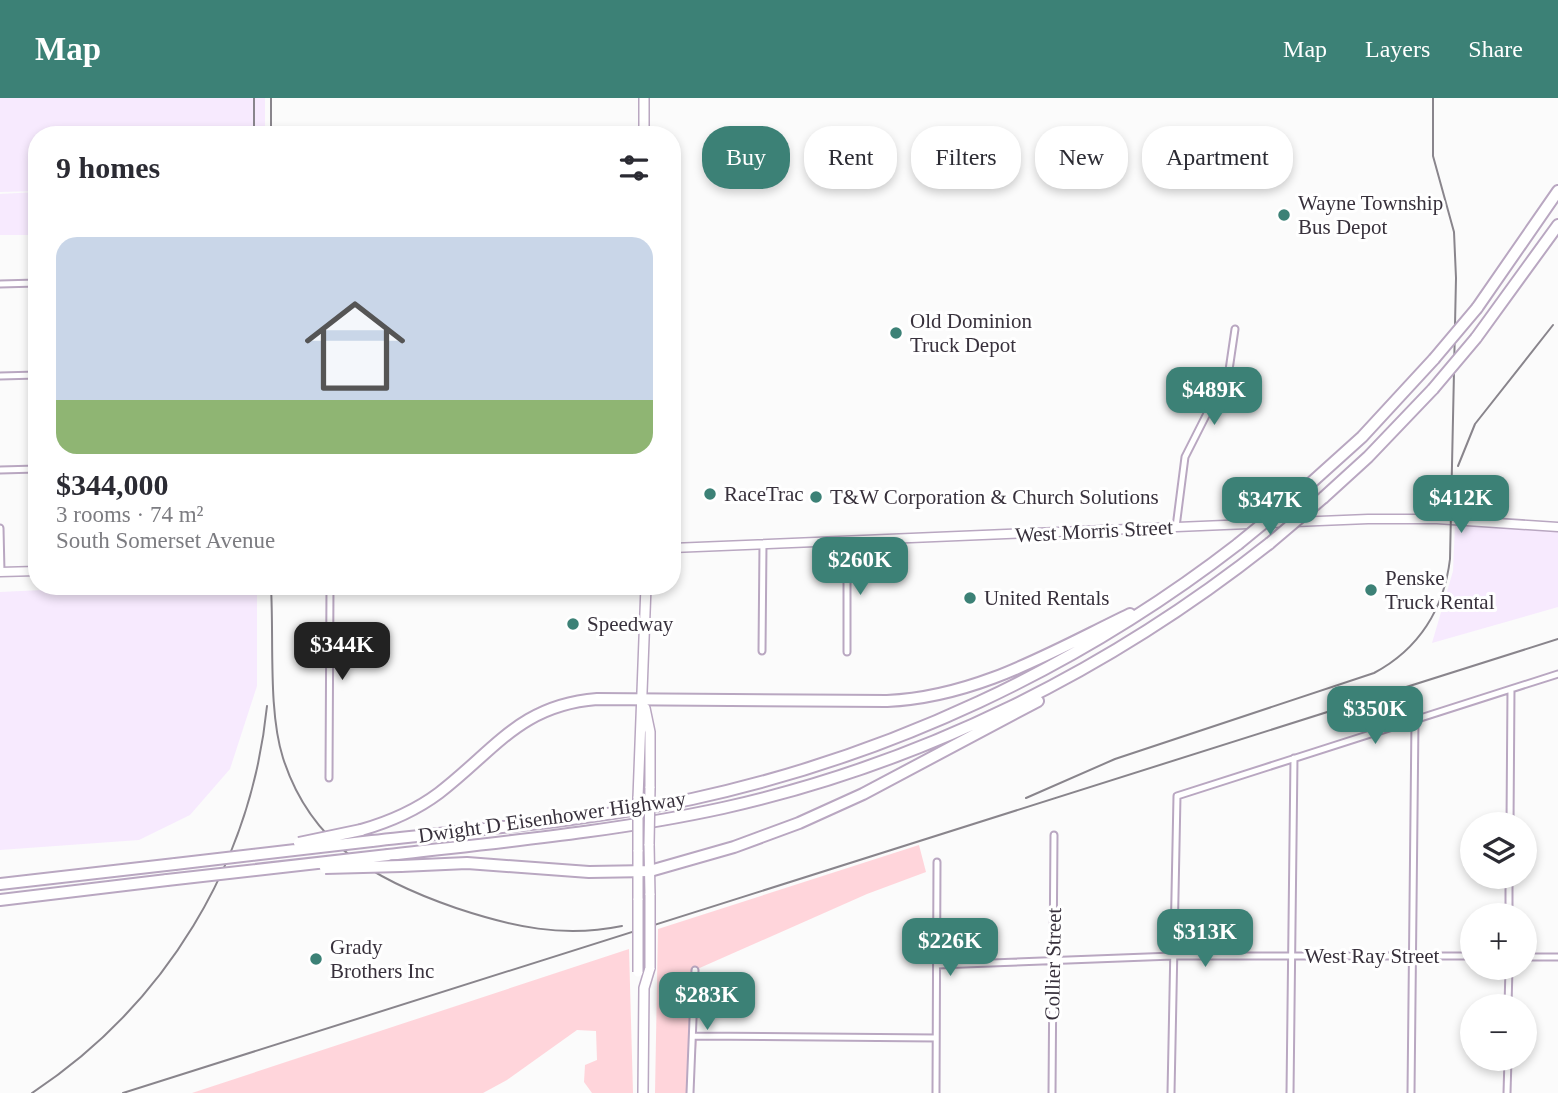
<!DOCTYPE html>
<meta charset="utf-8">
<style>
body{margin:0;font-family:Georgia,serif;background:#f2f2f3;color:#2b2b33;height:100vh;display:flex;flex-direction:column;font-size:26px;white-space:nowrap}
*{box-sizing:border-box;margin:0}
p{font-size:23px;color:#7c7c81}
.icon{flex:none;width:38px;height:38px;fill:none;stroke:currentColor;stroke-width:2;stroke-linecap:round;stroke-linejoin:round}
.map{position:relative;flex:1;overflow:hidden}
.drawer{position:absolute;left:28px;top:28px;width:653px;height:469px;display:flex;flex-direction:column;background:#fff;border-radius:28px;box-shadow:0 4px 10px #0003}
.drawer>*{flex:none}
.hud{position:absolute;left:702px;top:28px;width:665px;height:63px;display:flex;gap:14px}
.tools{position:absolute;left:1460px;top:714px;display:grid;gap:14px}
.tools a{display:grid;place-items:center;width:77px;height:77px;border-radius:50%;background:#fff;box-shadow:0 4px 10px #0003;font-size:35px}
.price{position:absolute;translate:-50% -60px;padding:0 16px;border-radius:14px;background:#3c8176;color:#fff;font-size:23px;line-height:46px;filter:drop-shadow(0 2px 4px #0008)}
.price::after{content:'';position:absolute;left:50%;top:42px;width:21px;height:16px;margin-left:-10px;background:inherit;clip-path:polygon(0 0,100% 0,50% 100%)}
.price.on{background:#222;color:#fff}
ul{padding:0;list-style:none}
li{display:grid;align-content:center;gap:14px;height:371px;padding:0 28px}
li+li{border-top:2px solid #e1e1e2}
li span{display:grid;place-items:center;height:217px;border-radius:21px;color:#555}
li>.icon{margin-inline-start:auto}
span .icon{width:126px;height:126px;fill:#fffc;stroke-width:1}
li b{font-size:30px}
h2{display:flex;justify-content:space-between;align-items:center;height:84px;padding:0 28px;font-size:30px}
.pill{padding:0 24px;border-radius:28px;background:#fff;box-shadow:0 4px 10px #0003;font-size:24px;line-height:63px}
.pill.on{background:#3c8176;color:#fff}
header{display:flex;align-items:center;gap:42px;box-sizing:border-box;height:98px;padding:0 35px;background:#3c8176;color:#fff}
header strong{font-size:33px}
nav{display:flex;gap:38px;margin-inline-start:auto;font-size:24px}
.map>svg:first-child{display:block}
</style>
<header>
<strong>Map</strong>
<nav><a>Map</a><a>Layers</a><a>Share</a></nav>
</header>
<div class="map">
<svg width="1558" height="995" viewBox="0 0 1558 995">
<rect width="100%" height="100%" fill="#fbfbfb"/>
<path fill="#f7eafe" d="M 0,0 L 265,0 L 265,37 L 37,37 L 37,93 L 0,94 Z
M 37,94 L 37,137 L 0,137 L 0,96 Z
M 1455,427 L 1558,434 L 1558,509 L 1432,545 L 1453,473 Z
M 127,488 L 257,488 L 257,588 L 230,671 L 190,717 L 139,742 L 0,752 L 0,494 Z"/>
<path fill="#ffd5db" d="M 919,747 L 926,774 L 867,796 L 695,872 L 697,941 L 692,995 L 655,995 L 658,831 Z
M 629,851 L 633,995 L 592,995 L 584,984 L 585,967 L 597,962 L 596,933 L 577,932 L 507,982 L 483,995 L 192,995 Z"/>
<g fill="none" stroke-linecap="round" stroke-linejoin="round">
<g stroke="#b9a7c1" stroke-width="9">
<path id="street" d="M 0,186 L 37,185
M 0,278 L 37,277
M 0,372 L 37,371
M 1176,429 L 1185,359 L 1229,272 L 1235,231
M 0,430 L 1,474
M 847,443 L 847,554
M 762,553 L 763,446
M 329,680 L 330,488
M 1510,726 L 1511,591
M 1509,817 L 1509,779
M 1524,859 L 1558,859
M 937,867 L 1173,858 L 1472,858
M 1508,908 L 1509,870
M 694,938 L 936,940
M 690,995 L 695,872
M 936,995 L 937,764
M 1052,995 L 1054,737
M 1171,995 L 1177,698 L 1558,576
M 1290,995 L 1294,660
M 1411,995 L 1415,622
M 1507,995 L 1508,961"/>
</g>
<g stroke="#b9a7c1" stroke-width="11">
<path id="secondary" d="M 672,450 L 1368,421 L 1437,421 L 1558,429
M 0,474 L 37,473"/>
</g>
<g stroke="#b9a7c1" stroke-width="12">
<path id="primary" d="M 644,0 L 644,37
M 645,610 L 650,634 L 650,690
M 638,700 L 646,488
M 649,746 L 650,797
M 638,802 L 638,752
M 643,995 L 644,890 L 650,870"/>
</g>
<g stroke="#b9a7c1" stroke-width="14">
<path id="highway" d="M 1477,210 L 1558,93
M 1476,240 L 1558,127
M 1323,400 L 1368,359 L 1433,291
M 1292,402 L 1362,339 L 1434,261
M 361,732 C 389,724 415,713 439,695 C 495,652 520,607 597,601 L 887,603 C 977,599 1051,554 1130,516
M 372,743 C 478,731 587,723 692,701 C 890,658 1078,570 1238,446
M 388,757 C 500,744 613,734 723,710 C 924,665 1110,572 1270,445
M 401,768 L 467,765 L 589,774 L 650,773 L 734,749 L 799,725 L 863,696 L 1038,603
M 0,786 L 175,766
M 0,802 L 167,782"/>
</g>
<use href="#street" stroke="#fff" stroke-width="5"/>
<use href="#secondary" stroke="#fff" stroke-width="8"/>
<use href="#primary" stroke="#fff" stroke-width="9"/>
<use href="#highway" stroke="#fff" stroke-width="10"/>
<path stroke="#89858c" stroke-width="2" d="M 254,0 L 254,37
M 271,37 L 271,0
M 1458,368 L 1475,326 L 1553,227
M 271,490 C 274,541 268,613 283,660 C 311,747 375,782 456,810 C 513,829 563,840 622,828
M 1026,700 L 1115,661 L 1374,575 C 1419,551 1444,511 1450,461 L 1456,180 L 1454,134 L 1433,58 L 1433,0
M 32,995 C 165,907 251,766 267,608
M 123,995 L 1558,541"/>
<g stroke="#b9a7c1" stroke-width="12" stroke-linecap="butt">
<path id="primary-bridge" d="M 649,746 L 650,690
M 638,752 L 638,700
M 650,797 L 650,870
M 638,802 L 638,874"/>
</g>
<g stroke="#b9a7c1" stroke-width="14" stroke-linecap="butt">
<path id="highway-bridge" d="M 1434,261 L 1477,210
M 1433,291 L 1476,240
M 1270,445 L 1323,400
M 1238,446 L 1292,402
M 299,745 L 361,732
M 175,766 L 372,743
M 325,770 L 401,768
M 167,782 L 388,757"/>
</g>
<use href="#primary-bridge" stroke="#fff" stroke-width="9"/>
<use href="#highway-bridge" stroke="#fff" stroke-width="10"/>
</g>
<g fill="#3c8176" stroke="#fff" stroke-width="2.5">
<circle cx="1284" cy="117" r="7"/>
<circle cx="896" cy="235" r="7"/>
<circle cx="710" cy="396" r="7"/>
<circle cx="816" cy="399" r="7"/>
<circle cx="1371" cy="492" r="7"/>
<circle cx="970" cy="500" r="7"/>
<circle cx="573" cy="526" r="7"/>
<circle cx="316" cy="861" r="7"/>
</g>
<g text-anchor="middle" stroke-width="6" stroke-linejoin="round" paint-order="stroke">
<g font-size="21" fill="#38313c" stroke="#fff" text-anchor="start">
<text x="1298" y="112">Wayne Township<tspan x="1298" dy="24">Bus Depot</tspan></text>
<text x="910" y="230">Old Dominion<tspan x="910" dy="24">Truck Depot</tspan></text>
<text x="724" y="403">RaceTrac</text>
<text x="830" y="406">T&amp;W Corporation &amp; Church Solutions</text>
<text x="1385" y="487">Penske<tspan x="1385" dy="24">Truck Rental</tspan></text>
<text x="984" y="507">United Rentals</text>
<text x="587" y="533">Speedway</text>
<text x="330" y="856">Grady<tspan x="330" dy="24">Brothers Inc</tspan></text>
</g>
<g font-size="21" fill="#38313c" stroke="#fff">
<text transform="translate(1094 433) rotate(-3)" y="7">West Morris Street</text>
<text transform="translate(552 719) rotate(-8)" y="7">Dwight D Eisenhower Highway</text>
<text x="1372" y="865">West Ray Street</text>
<text transform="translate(1053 866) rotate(-89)" y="7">Collier Street</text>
</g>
</g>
</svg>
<div class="tools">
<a><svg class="icon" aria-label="layers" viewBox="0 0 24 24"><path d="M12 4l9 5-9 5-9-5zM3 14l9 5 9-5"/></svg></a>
<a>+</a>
<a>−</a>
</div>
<b class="price" style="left:1214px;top:329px">$489K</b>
<b class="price" style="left:1461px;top:437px">$412K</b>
<b class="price" style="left:1270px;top:439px">$347K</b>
<b class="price" style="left:860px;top:499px">$260K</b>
<b class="price on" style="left:342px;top:584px">$344K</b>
<b class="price" style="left:1375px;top:648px">$350K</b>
<b class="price" style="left:1205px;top:871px">$313K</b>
<b class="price" style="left:950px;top:880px">$226K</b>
<b class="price" style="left:707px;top:934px">$283K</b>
<div class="hud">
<a class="pill on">Buy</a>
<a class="pill">Rent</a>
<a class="pill">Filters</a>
<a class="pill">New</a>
<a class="pill">Apartment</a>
</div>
<section class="drawer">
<h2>9 homes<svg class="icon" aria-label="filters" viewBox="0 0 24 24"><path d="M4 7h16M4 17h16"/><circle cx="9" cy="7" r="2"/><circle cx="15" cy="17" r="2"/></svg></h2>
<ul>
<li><span style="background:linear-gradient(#c9d6e8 75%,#8fb573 0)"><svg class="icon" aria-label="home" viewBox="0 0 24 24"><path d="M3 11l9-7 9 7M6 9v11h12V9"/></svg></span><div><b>$344,000</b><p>3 rooms · 74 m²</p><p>South Somerset Avenue</p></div></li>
</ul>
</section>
</div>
